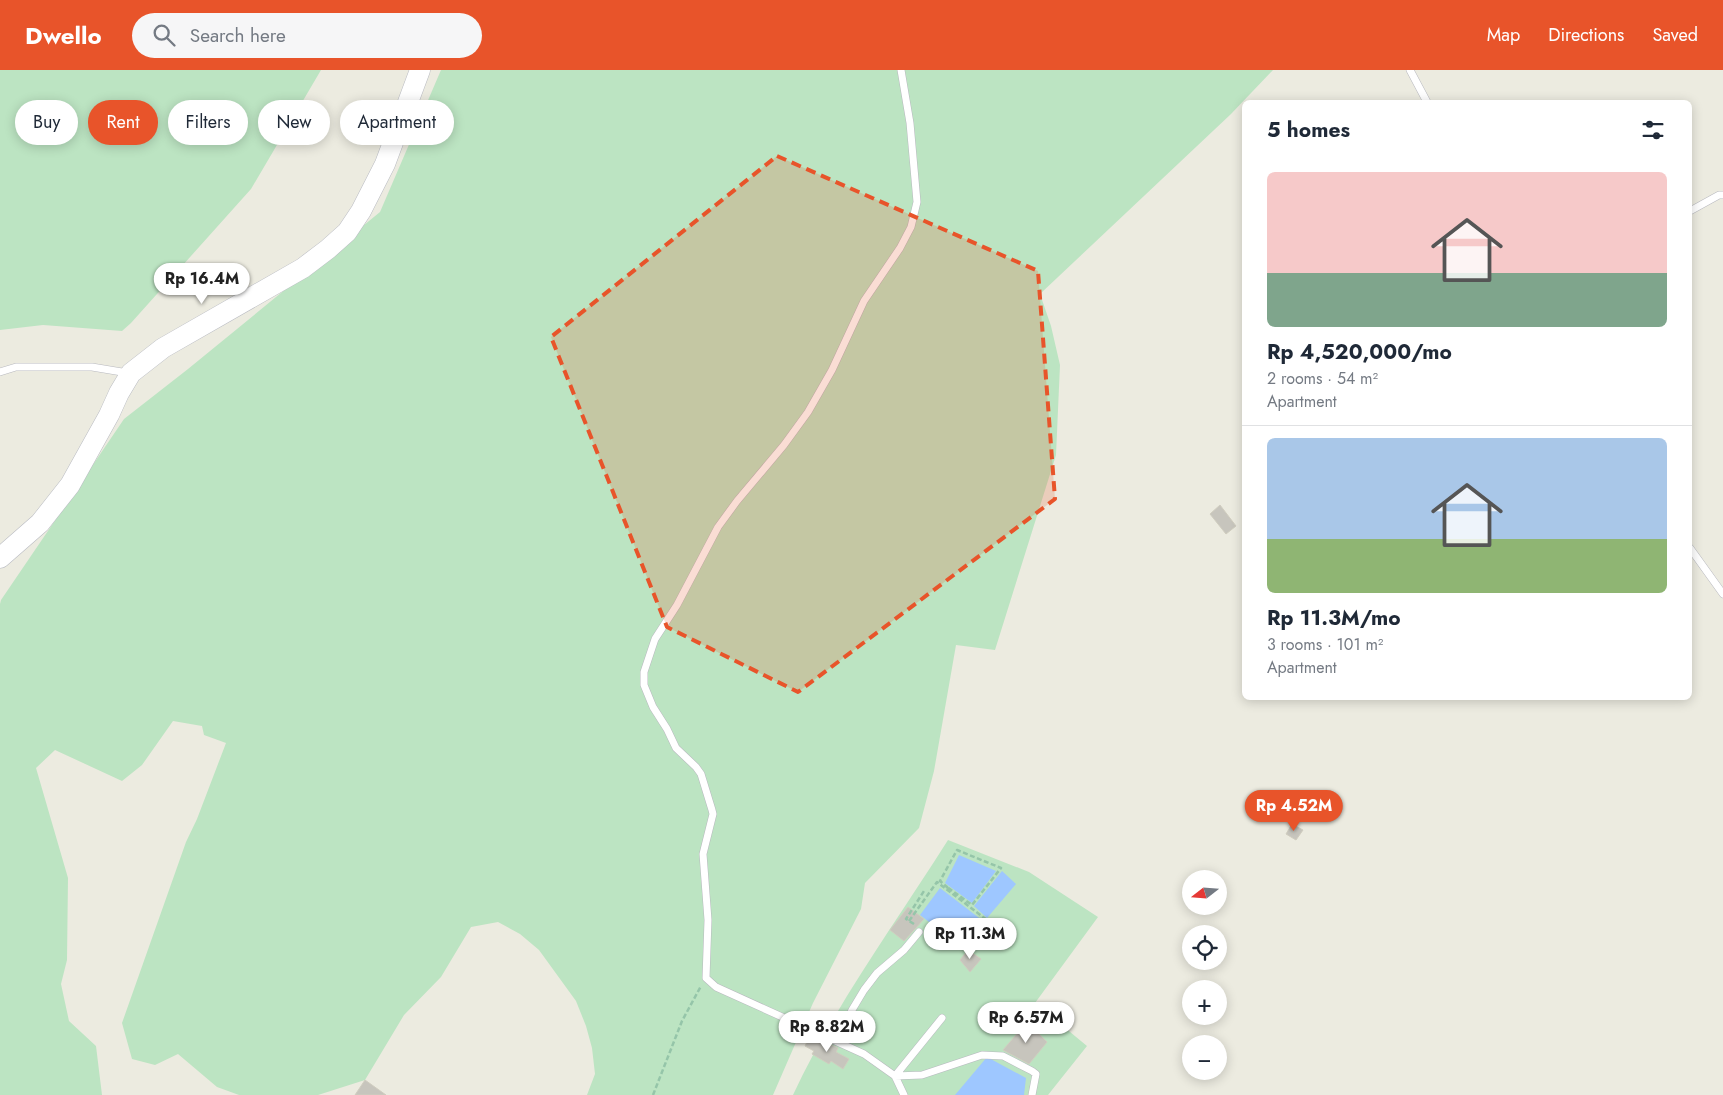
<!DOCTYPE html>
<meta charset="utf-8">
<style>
body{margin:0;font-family:Jost,sans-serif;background:#f6f6f7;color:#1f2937;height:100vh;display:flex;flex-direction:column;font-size:19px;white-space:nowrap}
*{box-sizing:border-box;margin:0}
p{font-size:16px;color:#747a83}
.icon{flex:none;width:28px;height:28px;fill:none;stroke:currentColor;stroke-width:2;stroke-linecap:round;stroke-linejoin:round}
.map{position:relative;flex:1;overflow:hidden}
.details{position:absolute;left:1242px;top:30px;width:450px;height:600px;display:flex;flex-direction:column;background:#fff;border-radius:8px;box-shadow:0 2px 12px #0003}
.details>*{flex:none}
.banner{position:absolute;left:15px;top:30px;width:475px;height:45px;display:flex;gap:10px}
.needle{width:32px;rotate:253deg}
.fabs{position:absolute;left:1182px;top:800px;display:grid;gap:10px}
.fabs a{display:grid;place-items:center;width:45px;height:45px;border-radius:50%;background:#fff;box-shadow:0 2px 12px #0003;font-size:25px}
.price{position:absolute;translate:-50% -42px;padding:0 11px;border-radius:18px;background:#fff;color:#222;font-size:16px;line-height:32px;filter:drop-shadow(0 1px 2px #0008)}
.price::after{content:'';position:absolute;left:50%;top:30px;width:15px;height:11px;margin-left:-8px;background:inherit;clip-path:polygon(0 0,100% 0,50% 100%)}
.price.on{background:#e8542a;color:#fff}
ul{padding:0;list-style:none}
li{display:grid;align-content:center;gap:10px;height:265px;padding:0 25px}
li+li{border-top:1px solid #e0e1e3}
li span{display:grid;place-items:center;height:155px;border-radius:8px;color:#555}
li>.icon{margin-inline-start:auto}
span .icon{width:90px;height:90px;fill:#fffc;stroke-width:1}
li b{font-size:21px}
h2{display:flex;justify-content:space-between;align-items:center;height:60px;padding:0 25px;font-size:21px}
.pill{padding:0 18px;border-radius:22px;background:#fff;box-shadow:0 2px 12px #0003;font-size:18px;line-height:45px}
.pill.on{background:#e8542a;color:#fff}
header{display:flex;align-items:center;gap:30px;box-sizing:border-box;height:70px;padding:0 25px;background:#e8542a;color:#fff}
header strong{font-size:24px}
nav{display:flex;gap:28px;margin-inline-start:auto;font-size:18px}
.search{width:350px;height:45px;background:#f6f6f7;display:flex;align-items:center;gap:12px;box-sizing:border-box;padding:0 18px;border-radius:28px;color:#747a83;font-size:19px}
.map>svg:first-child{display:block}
</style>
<header>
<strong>Dwello</strong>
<div class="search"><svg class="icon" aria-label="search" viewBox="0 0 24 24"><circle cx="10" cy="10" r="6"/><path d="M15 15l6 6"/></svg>Search here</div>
<nav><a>Map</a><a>Directions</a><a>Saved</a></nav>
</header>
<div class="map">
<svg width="1723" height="1025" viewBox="0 0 1723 1025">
<rect width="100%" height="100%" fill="#ecebe0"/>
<path fill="#bce4c2" d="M 0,0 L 321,0 L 251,119 L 131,253 L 122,261 L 43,255 L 0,260 Z
M 441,0 L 1273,0 L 1231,44 L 1040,224 L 1051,256 L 1060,295 L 1056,385 L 995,580 L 956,575 L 934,701 L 919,758 L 865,813 L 861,839 L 813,933 L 773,1025 L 587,1025 L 595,1004 L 592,978 L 586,956 L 576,931 L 539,880 L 520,864 L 498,852 L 471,857 L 441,907 L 404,945 L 365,1010 L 318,1025 L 239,1025 L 217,1017 L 178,984 L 155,995 L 132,989 L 122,953 L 186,772 L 197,749 L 226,673 L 204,665 L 202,656 L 173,651 L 142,695 L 122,711 L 55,680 L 36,698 L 68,808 L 67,890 L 61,914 L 69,951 L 96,976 L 102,1025 L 0,1025 L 0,534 L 1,530 L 124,349 L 188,299 L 380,142 Z
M 948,770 L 1029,802 L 1098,847 L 1035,933 L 1087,976 L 1048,1025 L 793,1025 C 835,935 895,854 948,770 Z"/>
<path fill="#9ec7ff" d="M 959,785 L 996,801 L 972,833 L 945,813 Z
M 1002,801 L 1016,814 L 987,848 L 974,836 Z
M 940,818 L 987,854 L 968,880 L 958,874 L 920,845 Z
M 987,987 L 1026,1008 L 1024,1025 L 955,1025 Z"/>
<path fill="#c7c5bd" stroke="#d0cdbf" d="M 1220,435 L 1236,456 L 1226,464 L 1210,444 Z
M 1292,754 L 1303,760 L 1296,770 L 1286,764 Z
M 908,837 L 924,849 L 904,871 L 890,860 Z
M 974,849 L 984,858 L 968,880 L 958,874 Z
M 968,880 L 981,889 L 970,902 L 960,890 Z
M 1027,952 L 1047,972 L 1029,994 L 1003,980 Z
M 809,968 L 819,973 L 821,970 L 838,978 L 836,982 L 849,989 L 843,999 L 831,991 L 829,994 L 812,984 L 814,981 L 805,976 Z
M 365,1010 L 386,1025 L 355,1025 Z"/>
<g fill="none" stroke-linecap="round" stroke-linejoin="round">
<g stroke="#b8b9bf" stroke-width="8">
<path id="service" d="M 901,0 L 910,53 L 917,132 L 911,157 L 900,178 L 864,231 L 832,300 L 808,342 L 784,375 L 737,431 L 718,457 L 677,535 L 655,569 L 644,602 L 644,615 L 653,637 L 667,659 L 676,678 L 696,697 L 701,704 L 712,740 L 713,744 L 703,784 L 708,850 L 706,908 L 716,917 L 864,984 L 895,1006 L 904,1025
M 1410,0 L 1427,32
M 1690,141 L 1719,125 L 1723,125
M 0,302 L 16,297 L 92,297 L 128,303
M 1690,478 L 1723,524
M 838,971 L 852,940 L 864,920 L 877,903 L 904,880 L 919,862
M 895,1006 L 922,1005 L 982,985 L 1003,986 L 1032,1001 L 1036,1004 L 1032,1025
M 895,1006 L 942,948"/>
</g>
<g stroke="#b9bbc2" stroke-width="21">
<path id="secondary" d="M 0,488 L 40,453 L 70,415 L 109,345 L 119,323 L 131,303 L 163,278 L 303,198 L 328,179 L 347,162 L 361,141 L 385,94 L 420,0"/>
</g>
<path stroke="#95c5a9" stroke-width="2.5" stroke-dasharray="5 2.5" stroke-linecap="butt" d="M 946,818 L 947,817 L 940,811 L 957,780 L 1001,798 L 972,835 L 947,817
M 909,851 L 937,812 L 987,850
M 914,854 L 906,849 L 924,821
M 653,1025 L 682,951 L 701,916"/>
<use href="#service" stroke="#fff" stroke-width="7"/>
<use href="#secondary" stroke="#fff" stroke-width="20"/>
</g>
<path fill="#e8542a" fill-opacity="0.2" stroke="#e8542a" stroke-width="4" stroke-dasharray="10 6" stroke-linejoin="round" d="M 777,86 L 1038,201 L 1055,429 L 798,622 L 667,557 L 551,267 Z"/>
</svg>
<div class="fabs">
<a><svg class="needle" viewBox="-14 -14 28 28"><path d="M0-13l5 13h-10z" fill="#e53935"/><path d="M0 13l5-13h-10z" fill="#747a83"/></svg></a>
<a><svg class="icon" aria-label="locate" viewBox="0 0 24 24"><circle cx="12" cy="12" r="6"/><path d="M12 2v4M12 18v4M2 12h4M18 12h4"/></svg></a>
<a>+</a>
<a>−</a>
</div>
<b class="price" style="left:202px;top:235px">Rp 16.4M</b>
<b class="price on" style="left:1294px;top:762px">Rp 4.52M</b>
<b class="price" style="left:970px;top:890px">Rp 11.3M</b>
<b class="price" style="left:1026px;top:974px">Rp 6.57M</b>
<b class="price" style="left:827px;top:983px">Rp 8.82M</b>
<div class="banner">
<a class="pill">Buy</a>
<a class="pill on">Rent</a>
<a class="pill">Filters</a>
<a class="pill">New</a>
<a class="pill">Apartment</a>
</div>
<section class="details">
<h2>5 homes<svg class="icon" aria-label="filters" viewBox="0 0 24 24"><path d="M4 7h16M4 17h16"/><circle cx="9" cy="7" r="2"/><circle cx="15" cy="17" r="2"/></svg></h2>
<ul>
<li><span style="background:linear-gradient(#f6c9c9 65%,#7fa58c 0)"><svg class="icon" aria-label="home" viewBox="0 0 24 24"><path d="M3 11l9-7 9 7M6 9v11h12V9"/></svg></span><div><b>Rp 4,520,000/mo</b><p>2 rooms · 54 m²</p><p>Apartment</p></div></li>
<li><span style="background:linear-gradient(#a9c7e8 65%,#8fb573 0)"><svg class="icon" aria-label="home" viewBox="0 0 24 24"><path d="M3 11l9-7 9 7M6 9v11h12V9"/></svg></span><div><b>Rp 11.3M/mo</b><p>3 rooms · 101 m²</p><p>Apartment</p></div></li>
</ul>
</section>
</div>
